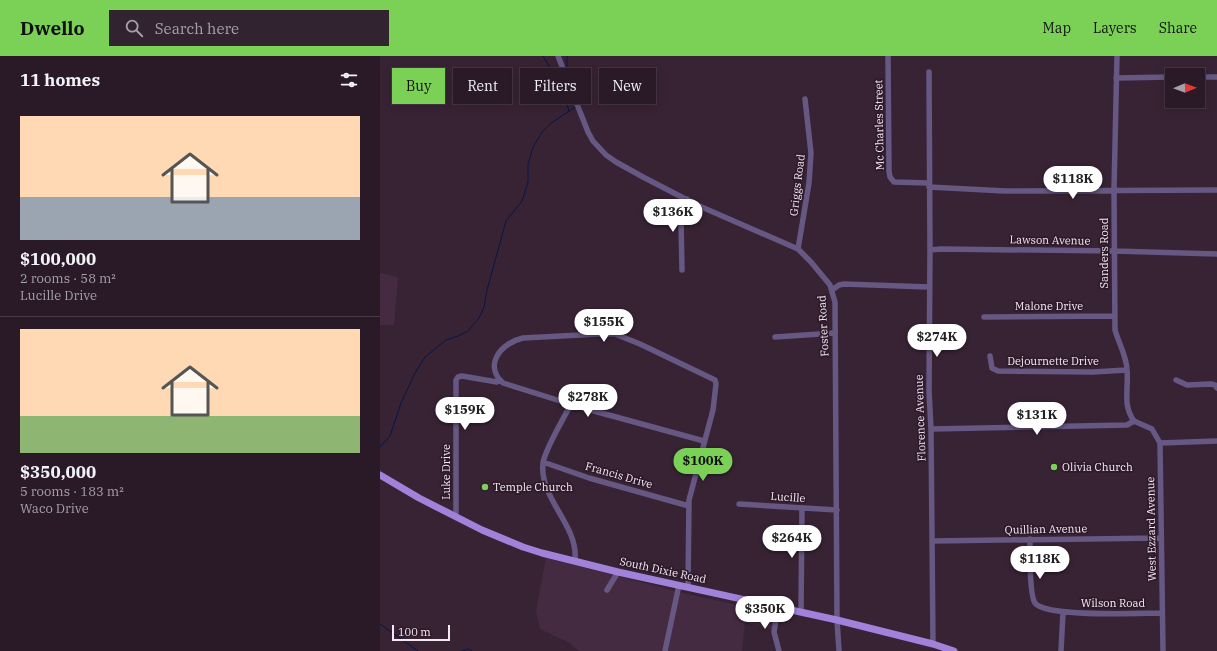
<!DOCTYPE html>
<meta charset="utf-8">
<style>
body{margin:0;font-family:"IBM Plex Serif",serif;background:#322330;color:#f1f3f6;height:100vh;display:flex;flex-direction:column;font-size:15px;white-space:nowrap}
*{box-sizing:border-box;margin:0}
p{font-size:13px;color:#a5a1a8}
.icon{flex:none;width:22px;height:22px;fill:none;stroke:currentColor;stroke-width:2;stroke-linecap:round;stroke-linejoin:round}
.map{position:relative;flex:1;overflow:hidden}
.side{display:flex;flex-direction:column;background:#2a1a28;width:380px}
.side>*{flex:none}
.top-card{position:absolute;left:12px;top:12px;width:380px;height:36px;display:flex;gap:8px}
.needle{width:26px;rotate:89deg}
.tools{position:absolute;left:785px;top:12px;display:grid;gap:8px}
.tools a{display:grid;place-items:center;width:40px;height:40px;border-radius:0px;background:#2a1a28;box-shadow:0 2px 10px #0003,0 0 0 1px #463845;font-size:20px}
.scale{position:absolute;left:12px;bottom:10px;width:58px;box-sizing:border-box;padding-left:4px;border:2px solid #f7e9f4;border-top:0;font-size:11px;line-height:14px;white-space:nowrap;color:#f7e9f4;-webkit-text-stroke:3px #2d1a2b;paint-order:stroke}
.price{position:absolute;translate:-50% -34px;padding:0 9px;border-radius:14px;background:#fff;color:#222;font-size:13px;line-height:26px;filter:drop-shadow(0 1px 2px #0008)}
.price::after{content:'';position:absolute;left:50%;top:24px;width:12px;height:9px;margin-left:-6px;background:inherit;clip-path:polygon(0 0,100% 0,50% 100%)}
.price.selected{background:#7bd156;color:#111}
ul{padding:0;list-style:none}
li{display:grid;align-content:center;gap:8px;height:212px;padding:0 20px}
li+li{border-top:1px solid #463845}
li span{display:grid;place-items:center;height:124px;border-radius:0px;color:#555}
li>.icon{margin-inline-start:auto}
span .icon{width:72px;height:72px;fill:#fffc;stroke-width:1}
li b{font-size:17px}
h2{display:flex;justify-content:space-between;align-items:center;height:48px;padding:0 20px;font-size:17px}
.chip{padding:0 14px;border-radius:0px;background:#2a1a28;box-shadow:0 2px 10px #0003,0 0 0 1px #463845;font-size:14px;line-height:36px}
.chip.selected{background:#7bd156;color:#111}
header{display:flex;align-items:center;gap:24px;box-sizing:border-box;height:56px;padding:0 20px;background:#7bd156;color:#111}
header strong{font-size:19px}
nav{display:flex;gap:22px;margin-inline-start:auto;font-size:14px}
.search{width:280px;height:36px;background:#322330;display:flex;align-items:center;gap:10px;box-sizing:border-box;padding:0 14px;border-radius:0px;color:#a5a1a8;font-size:15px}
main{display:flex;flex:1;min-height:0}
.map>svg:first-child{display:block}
</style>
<header>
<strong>Dwello</strong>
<div class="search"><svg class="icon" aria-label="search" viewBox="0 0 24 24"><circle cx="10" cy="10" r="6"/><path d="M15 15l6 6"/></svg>Search here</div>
<nav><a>Map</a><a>Layers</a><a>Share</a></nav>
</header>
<main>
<section class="side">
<h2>11 homes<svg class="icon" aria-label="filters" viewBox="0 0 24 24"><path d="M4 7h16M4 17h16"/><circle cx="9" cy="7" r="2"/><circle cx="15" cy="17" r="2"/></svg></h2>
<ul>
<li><span style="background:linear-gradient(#ffd9b3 65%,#9aa5b1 0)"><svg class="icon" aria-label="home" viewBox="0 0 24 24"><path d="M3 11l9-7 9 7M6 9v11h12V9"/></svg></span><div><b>$100,000</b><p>2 rooms · 58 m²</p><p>Lucille Drive</p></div></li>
<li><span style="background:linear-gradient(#ffd9b3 70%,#8fb573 0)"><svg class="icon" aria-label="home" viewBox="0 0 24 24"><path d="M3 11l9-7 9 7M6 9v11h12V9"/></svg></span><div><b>$350,000</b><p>5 rooms · 183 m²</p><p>Waco Drive</p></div></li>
</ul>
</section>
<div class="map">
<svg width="837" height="595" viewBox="0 0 837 595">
<rect width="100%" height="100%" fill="#382335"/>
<path fill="#442b41" d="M 0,217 L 18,221 L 14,269 L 0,269 Z
M 166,502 L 307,538 L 395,557 L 393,574 L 365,566 L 362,595 L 199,595 L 190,587 L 160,573 L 156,555 Z"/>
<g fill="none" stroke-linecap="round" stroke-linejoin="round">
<path stroke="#061646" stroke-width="1" d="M 163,0 L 181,30 L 189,55
M 187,0 L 187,11 L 200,47
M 0,391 L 10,380 L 21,347 L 35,317 L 45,301 L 66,284 L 78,280 L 88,275 L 99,262 L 104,251 L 107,234 L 126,165 L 142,145 L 148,126 L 148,108 L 153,91 L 162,76 L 170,68 L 195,51
M 0,568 L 38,595
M 82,595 L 89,593 L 92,595"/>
<path stroke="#665883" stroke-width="5.5" d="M 178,0 L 208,76 L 213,85 L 226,99 L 236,106 L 263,121 L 317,149 L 418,193 L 431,206 L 450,229 L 455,246 L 457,564 L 459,595
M 508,0 L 509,115 L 510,121 L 514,126 L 549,127
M 737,0 L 734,134 L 735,274 C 739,288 746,299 747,313 C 749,332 742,349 754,365
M 549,16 L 550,194 L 549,335 L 551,373 L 553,588
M 818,21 L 837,21
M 736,22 L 792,21
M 549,131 L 625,135 L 837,134
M 418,193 L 429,127 L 431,97 L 425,43
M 550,194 L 561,193 L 734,195 L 837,198
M 302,214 L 301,163 L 307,143
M 452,234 L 459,229 L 464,228 L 549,231
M 604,261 L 735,260
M 395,281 L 455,277
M 610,300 L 612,312 L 618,315 L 713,316 L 747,314
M 796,324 L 807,329 L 831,328 L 835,329 L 837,332
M 191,348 C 184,362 165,393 163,407 C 159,443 199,469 195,505
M 754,365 L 772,373 L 780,387 L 783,595
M 551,373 L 747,369 L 754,365
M 780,387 L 837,385
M 163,406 L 209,422 L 309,450
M 359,448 L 457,454
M 75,460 L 76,457 L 76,324 L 78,321 L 82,320 L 117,326 L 120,324
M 650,483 C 650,496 649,538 655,547 C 667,562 761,557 782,557
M 552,485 L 781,482
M 308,530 L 309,444 L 333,354 L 336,328 L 335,324 L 260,288 L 235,278 L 219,278 L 143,282 C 121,287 103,309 123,327 L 203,352 L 324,385
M 227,534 L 238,516
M 398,551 L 394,576 L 399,595
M 421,556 L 422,452
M 285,595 L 299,529
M 681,595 L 683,557"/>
<path stroke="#a082da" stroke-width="7" d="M 0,419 L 39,442 L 102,474 L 143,491 L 162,497 L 238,516 L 457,564 L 553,588 L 574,595"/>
</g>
<g fill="#7bd156" stroke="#2d1a2b" stroke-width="1.5">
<circle cx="674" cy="411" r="4"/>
<circle cx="105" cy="431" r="4"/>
</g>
<g text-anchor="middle" stroke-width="3.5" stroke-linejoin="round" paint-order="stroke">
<g font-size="11" fill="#f7e9f4" stroke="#2d1a2b">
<text transform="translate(499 69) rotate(-91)" y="4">Mc Charles Street</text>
<text transform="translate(417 129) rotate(-83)" y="4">Griggs Road</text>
<text transform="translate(670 184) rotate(1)" y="4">Lawson Avenue</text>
<text transform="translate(724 197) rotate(-90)" y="4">Sanders Road</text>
<text x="669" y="254">Malone Drive</text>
<text transform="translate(443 270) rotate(-93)" y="4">Foster Road</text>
<text x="673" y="309">Dejournette Drive</text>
<text transform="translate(540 362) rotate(-92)" y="4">Florence Avenue</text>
<text transform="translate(66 416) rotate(-90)" y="4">Luke Drive</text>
<text transform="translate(239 419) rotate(16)" y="4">Francis Drive</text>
<text transform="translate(408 441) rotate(4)" y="4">Lucille</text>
<text transform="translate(666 473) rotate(-1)" y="4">Quillian Avenue</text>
<text transform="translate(771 473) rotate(-91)" y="4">West Ezzard Avenue</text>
<text transform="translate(283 514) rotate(12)" y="4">South Dixie Road</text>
<text x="733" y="551">Wilson Road</text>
</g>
<g font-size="11" fill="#f7e9f4" stroke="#2d1a2b" text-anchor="start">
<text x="682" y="415">Olivia Church</text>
<text x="113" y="435">Temple Church</text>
</g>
</g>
</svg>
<div class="tools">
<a><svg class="needle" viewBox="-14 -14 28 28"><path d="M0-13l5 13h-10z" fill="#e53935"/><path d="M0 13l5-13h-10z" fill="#a5a1a8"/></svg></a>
</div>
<div class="scale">100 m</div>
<b class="price" style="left:693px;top:144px">$118K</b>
<b class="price" style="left:293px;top:177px">$136K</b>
<b class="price" style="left:224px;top:287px">$155K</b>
<b class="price" style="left:557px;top:302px">$274K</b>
<b class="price" style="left:208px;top:362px">$278K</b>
<b class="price" style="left:85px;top:375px">$159K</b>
<b class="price" style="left:657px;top:380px">$131K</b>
<b class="price selected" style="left:323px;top:426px">$100K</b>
<b class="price" style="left:412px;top:503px">$264K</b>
<b class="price" style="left:660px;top:524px">$118K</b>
<b class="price" style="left:385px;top:574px">$350K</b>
<div class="top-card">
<a class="chip selected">Buy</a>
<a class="chip">Rent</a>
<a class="chip">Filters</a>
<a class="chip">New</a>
</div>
</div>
</main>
